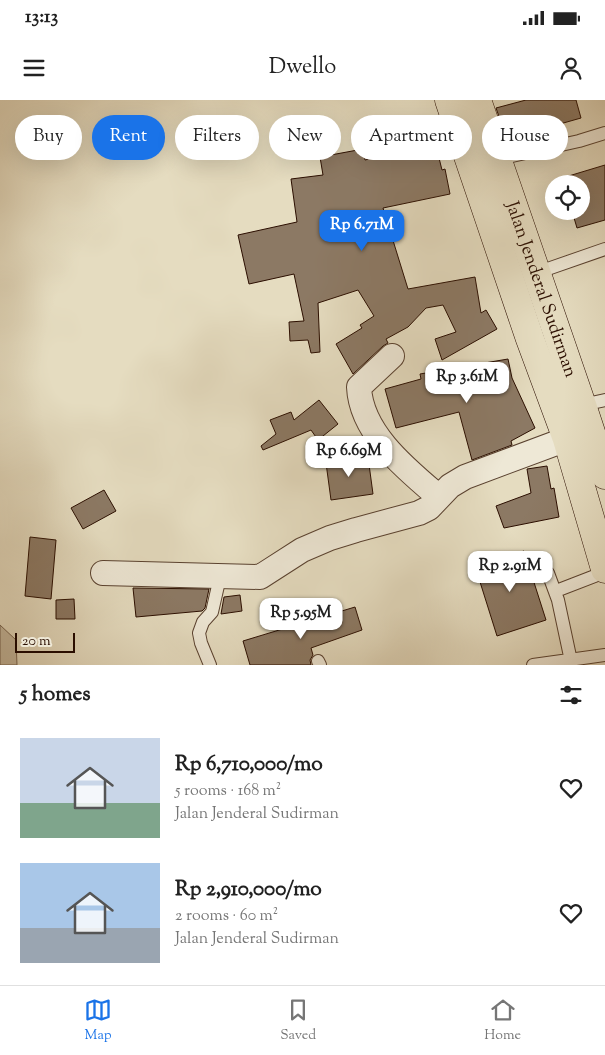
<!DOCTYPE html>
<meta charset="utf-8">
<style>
body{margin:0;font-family:"Sorts Mill Goudy",serif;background:#f2f2f2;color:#222;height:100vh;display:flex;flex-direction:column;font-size:19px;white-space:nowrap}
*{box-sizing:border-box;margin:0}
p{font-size:16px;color:#767676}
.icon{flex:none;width:28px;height:28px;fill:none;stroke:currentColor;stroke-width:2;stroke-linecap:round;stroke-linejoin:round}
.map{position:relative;height:565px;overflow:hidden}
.side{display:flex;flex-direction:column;background:#fff;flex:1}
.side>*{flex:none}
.guide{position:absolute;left:15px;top:15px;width:575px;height:45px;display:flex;gap:10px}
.buttons{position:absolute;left:545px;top:75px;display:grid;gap:10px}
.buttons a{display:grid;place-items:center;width:45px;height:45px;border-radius:50%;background:#fff;box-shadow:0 5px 20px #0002;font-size:25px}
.scale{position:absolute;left:15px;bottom:12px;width:60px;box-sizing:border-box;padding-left:5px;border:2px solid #2b0e00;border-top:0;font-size:14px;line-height:18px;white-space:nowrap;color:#2b0e00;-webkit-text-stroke:4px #eee8d6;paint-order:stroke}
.price{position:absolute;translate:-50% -42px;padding:0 11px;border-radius:10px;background:#fff;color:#222;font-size:16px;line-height:32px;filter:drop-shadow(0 1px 2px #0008)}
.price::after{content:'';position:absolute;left:50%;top:30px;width:15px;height:11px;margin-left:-8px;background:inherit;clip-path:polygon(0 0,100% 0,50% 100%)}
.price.active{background:#1a73e8;color:#fff}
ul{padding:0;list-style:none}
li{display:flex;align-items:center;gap:15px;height:125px;padding:0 20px}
li span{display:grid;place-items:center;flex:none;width:140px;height:100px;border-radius:0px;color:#555}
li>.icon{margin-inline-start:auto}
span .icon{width:60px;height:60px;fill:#fffc;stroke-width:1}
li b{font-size:21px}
h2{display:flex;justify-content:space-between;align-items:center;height:60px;padding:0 20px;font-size:21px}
.pill{padding:0 18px;border-radius:22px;background:#fff;box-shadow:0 5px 20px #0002;font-size:18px;line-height:45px}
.pill.active{background:#1a73e8;color:#fff}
.status{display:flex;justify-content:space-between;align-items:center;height:35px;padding:0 25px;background:#fff;direction:ltr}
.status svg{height:14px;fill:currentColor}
header{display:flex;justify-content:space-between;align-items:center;height:65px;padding:0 20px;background:#fff;font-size:22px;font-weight:600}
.dock{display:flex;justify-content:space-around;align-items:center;height:70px;border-top:1px solid #e0e0e0;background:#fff;font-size:14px;color:#767676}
.dock a{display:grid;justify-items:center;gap:2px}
.dock .active{color:#1a73e8}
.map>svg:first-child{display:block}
</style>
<div class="status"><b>13:13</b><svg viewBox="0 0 49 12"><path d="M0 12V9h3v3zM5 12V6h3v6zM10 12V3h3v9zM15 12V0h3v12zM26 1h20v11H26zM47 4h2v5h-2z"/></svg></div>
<header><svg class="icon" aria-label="menu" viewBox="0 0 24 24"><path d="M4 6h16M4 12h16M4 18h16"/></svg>Dwello<svg class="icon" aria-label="person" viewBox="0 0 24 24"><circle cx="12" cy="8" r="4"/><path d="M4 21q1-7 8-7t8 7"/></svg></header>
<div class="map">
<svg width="605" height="565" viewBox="0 0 605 565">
<rect width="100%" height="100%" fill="#e5dcc0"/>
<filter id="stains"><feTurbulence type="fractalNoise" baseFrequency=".004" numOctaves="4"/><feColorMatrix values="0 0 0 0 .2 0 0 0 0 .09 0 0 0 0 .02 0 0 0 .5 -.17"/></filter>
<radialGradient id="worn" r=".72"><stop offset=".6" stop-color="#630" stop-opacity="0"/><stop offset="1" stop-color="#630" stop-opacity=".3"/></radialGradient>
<path fill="#c5b99f" stroke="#786450" d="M 0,525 L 16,540 L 17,565 L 0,565 Z"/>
<path fill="#8c7964" stroke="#2b0e00" d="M 526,0 L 576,0 L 581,18 L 507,39 L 496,8 Z
M 435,42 L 442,70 L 445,69 L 450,94 L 383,108 L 408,189 L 475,177 L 481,213 L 486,210 L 497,229 L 442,260 L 435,239 L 456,232 L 443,205 L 426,208 L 408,227 L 386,239 L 388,243 L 383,246 L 353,274 L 336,244 L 362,228 L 360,225 L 374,216 L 358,190 L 318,203 L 320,252 L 311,253 L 308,240 L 290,241 L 289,222 L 304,221 L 294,174 L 249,184 L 238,135 L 297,122 L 291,79 L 323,75 L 320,57 L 363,49 L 365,60 Z
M 605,65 L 605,120 L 577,128 L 572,111 L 581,111 L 581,84 L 564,84 L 562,78 Z
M 508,259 L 512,278 L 535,328 L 511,341 L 512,345 L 472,360 L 459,312 L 396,328 L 385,289 L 421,279 L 420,274 Z
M 319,300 L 338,324 L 318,340 L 311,330 L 263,350 L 261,346 L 276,334 L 270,320 L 291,312 L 294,320 Z
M 368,357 L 373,394 L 331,400 L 326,363 Z
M 547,366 L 551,389 L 554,388 L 559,417 L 504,428 L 496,406 L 531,393 L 527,369 Z
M 104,390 L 116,411 L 83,429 L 71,408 Z
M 30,437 L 56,440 L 51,499 L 25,496 Z
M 524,451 L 546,520 L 497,536 L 475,466 Z
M 133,488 L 209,489 L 205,508 L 202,511 L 136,517 Z
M 240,495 L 242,511 L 221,514 L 224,497 Z
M 74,499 L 75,519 L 56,519 L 56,500 Z
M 355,507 L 362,530 L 311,548 L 313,555 L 310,560 L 311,565 L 250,565 L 243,541 Z"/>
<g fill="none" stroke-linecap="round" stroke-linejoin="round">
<g stroke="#5a4230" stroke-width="14">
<path id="service" d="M 498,59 L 579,41 L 605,33
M 536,173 L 605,149
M 582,305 L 605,300
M 548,473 L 558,500 L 571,561
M 556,491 L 605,472
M 318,561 L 320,565
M 210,565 L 201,543 L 199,533 L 203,522 L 212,512 L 220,477
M 533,565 L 605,555"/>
</g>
<g stroke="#5a4230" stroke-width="26">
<path id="minor" d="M 392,256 L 359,287 C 361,333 406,369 439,397
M 103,473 L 260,477 L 302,450 L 330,438 L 356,430 L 419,413 L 429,408 L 450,386 L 465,377 L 567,339"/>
</g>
<g stroke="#2b0e00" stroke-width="29">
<g id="trunk">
<path d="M 449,0 L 530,239 L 567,339 L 605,469"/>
<path id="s1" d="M 477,0 L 582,305 L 605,375"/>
</g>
</g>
<use href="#service" stroke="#eee8d6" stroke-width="12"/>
<use href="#minor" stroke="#eee8d6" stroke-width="24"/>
<use href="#trunk" stroke="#e5dcc0" stroke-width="28"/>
</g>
<g text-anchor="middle" stroke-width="4" stroke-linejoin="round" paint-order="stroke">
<g font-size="18" fill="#2b0e00" stroke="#eee8d6">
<text dy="6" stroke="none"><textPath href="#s1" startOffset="200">Jalan Jenderal Sudirman</textPath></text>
</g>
</g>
<rect width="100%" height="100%" filter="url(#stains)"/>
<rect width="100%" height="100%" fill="url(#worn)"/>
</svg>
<div class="buttons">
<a><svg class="icon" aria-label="locate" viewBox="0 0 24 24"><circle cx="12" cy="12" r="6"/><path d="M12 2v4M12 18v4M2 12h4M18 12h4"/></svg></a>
</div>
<div class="scale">20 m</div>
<b class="price active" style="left:362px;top:152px">Rp 6.71M</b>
<b class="price" style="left:467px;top:304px">Rp 3.61M</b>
<b class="price" style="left:349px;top:378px">Rp 6.69M</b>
<b class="price" style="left:510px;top:493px">Rp 2.91M</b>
<b class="price" style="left:301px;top:540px">Rp 5.95M</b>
<div class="guide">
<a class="pill">Buy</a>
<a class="pill active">Rent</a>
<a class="pill">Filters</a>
<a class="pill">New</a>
<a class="pill">Apartment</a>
<a class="pill">House</a>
</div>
</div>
<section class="side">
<h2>5 homes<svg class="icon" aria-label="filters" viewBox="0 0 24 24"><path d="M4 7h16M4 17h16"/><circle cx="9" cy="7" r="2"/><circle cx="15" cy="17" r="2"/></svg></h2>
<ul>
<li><span style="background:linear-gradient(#c9d6e8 65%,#7fa58c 0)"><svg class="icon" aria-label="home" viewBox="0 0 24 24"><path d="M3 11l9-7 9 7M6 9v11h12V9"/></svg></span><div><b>Rp 6,710,000/mo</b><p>5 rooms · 168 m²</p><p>Jalan Jenderal Sudirman</p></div><svg class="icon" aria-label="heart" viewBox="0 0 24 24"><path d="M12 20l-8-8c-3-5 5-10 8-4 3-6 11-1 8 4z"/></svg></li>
<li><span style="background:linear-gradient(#a9c7e8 65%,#9aa5b1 0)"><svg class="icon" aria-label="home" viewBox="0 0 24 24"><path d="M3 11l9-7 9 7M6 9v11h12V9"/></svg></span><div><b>Rp 2,910,000/mo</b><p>2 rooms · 60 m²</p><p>Jalan Jenderal Sudirman</p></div><svg class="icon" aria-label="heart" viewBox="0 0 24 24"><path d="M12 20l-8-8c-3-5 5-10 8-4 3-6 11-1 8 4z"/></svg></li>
</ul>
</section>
<nav class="dock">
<a class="active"><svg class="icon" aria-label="map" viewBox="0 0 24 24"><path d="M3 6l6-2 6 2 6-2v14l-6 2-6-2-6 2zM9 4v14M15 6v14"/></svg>Map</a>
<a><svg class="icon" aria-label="saved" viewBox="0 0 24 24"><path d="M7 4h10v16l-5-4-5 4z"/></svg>Saved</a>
<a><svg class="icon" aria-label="home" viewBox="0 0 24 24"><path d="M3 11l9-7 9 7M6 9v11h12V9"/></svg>Home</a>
</nav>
